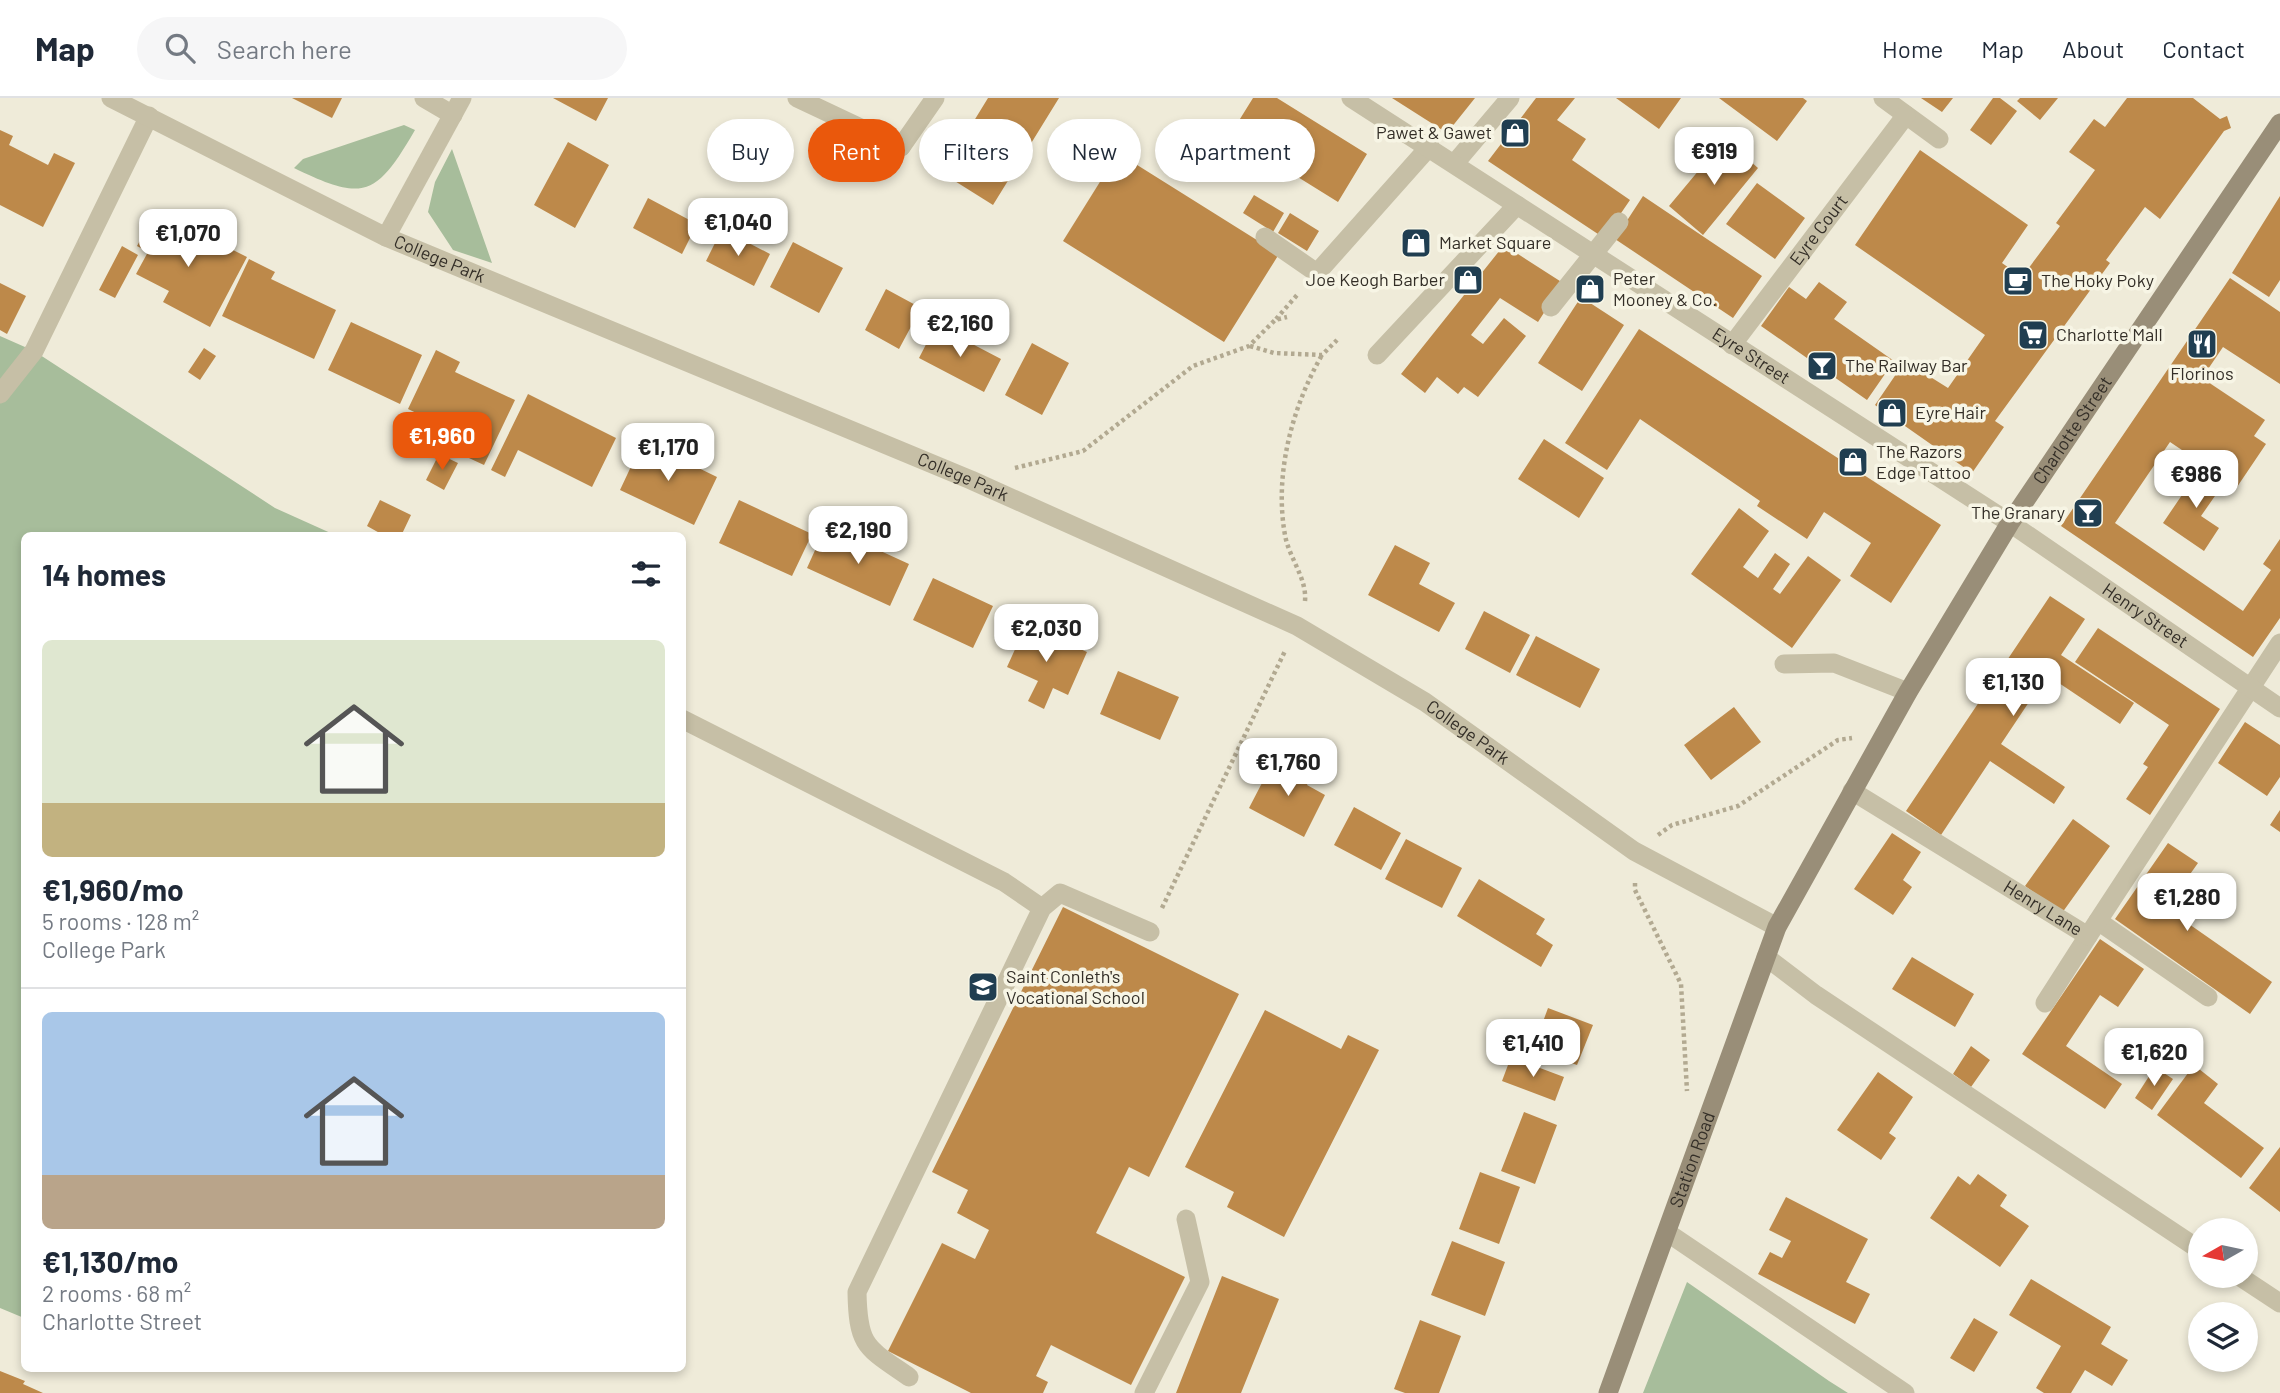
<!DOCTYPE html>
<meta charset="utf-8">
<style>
body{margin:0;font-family:Barlow,sans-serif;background:#f6f6f7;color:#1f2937;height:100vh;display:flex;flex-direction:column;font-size:26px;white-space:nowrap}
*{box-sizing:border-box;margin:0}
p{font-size:23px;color:#747a83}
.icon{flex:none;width:38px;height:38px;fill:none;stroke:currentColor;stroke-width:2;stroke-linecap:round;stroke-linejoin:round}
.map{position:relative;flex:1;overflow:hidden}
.details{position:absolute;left:21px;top:434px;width:665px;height:840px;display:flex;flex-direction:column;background:#fff;border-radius:10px;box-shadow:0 4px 10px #0003}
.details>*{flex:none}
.top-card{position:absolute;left:707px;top:21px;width:665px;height:63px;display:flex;gap:14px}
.needle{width:46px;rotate:261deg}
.fabs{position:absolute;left:2188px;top:1120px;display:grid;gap:14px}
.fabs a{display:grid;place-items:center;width:70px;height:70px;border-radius:50%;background:#fff;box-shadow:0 4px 10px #0003;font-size:35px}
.price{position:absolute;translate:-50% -60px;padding:0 16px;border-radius:14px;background:#fff;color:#222;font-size:23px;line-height:46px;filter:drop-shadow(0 2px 4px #0008)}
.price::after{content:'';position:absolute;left:50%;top:42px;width:21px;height:16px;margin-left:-10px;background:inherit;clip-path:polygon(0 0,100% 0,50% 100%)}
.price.on{background:#ea580c;color:#fff}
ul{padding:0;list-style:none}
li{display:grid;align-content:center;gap:14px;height:371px;padding:0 21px}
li+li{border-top:2px solid #e0e1e3}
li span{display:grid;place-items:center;height:217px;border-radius:10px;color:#555}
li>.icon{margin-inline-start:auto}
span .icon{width:126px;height:126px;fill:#fffc;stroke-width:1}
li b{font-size:30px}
h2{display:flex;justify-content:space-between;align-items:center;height:84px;padding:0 21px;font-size:30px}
.tag{padding:0 24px;border-radius:32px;background:#fff;box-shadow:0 4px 10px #0003;font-size:24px;line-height:63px}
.tag.on{background:#ea580c;color:#fff}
header{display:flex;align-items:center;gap:42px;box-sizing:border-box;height:98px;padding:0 35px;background:#fff;border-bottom:2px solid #e0e1e3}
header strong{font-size:33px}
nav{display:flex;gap:38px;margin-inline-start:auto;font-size:24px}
.search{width:490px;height:63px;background:#f6f6f7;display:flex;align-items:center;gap:18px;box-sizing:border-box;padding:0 24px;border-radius:38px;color:#747a83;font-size:26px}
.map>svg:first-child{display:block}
</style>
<header>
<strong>Map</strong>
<div class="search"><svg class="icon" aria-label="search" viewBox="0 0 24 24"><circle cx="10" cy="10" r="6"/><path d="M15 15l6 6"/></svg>Search here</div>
<nav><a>Home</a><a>Map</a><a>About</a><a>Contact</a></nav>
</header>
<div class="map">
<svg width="2280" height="1295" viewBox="0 0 2280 1295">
<rect width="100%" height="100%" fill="#efebd9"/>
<path fill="#a7bd9b" d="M 404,27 L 415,32 C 376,99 364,104 294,70 L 303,61 Z
M 452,51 L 492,165 L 453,152 L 428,114 L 435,84 Z
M 0,238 L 34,253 L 275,410 L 335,437 L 24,438 L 24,1220 L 0,1210 Z
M 1687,1184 L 1829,1283 L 1848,1295 L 1643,1295 Z"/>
<path fill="#bd894a" d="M 292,0 L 342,0 L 332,20 Z
M 553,0 L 608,0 L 596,23 Z
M 988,0 L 1059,0 L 993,107 L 942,75 Z
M 1253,0 L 1277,0 L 1367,56 L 1338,104 L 1230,37 Z
M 1392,0 L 1475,0 L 1447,35 Z
M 1536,0 L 1575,0 L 1557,22 L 1586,41 L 1572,62 L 1630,102 L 1604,140 L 1488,63 Z
M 1616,0 L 1681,0 L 1659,31 Z
M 1719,0 L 1803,0 L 1807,3 L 1777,43 Z
M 1921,0 L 1953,0 L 1942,14 Z
M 1993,0 L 2000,0 L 2017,13 L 1991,47 L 1970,32 Z
M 2020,0 L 2058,0 L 2040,22 L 2017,3 Z
M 2127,0 L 2193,0 L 2220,21 L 2227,18 L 2231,30 L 2224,33 L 2160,121 L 2145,109 L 2106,162 L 2110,165 L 1995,323 L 2004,329 L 1972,375 L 1875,307 L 1905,263 L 1948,290 L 1985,237 L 1855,147 L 1920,52 L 2028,127 L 2002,165 L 2022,179 L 2060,128 L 2056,125 L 2095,72 L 2069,54 L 2094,21 L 2105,29 Z
M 0,32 L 13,38 L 9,47 L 48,67 L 54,55 L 75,65 L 43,129 L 0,107 Z
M 1725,41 L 1758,70 L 1703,137 L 1669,108 Z
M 568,44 L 609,67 L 575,130 L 534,107 Z
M 1118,55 L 1279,156 L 1224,244 L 1063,143 Z
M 1757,85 L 1805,120 L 1775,161 L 1726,126 Z
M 1254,97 L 1284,115 L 1273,134 L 1243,115 Z
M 1643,98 L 1762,178 L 1733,220 L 1615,141 Z
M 2280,98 L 2280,182 L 2269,199 L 2232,175 Z
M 648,100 L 697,126 L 682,156 L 633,130 Z
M 157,111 L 183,125 L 177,137 L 214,156 L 219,145 L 247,159 L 210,229 L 163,204 L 169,193 L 136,176 L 148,154 L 137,148 Z
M 1290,115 L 1319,133 L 1307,153 L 1278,135 Z
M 722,131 L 770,156 L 754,188 L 706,163 Z
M 793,144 L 843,170 L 819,215 L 770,189 Z
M 1504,147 L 1563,185 L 1538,224 L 1500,200 L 1471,237 L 1483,246 L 1504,220 L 1526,238 L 1478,299 L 1464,289 L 1458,296 L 1437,279 L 1425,295 L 1401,276 Z
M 122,148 L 138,157 L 115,200 L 99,192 Z
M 249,161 L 275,174 L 271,181 L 336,212 L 314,261 L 222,218 Z
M 2230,180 L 2280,214 L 2280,286 L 2223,249 L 2202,280 L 2265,322 L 2254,338 L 2266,346 L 2237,389 L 2170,344 L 2115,425 L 2243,513 L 2271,472 L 2263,466 L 2280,441 L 2280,520 L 2253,559 L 2061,428 Z
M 1819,184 L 1847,204 L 1834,221 L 1894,263 L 1867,302 L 1761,228 L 1789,189 L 1806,201 Z
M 0,185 L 26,198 L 7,236 L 0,232 Z
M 886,191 L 921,210 L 899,251 L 865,232 Z
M 1581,199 L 1624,227 L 1582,293 L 1538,265 Z
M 351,224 L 422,257 L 400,306 L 328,272 Z
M 936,227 L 1001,261 L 984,294 L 919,260 Z
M 1639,231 L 1941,427 L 1891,505 L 1850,478 L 1871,445 L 1824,414 L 1807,441 L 1757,408 L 1760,403 L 1640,321 L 1607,372 L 1565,345 Z
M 1032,245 L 1069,265 L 1042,317 L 1005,297 Z
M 204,250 L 216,258 L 200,282 L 188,274 Z
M 436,252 L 460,264 L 455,274 L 515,302 L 484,367 L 456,354 L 464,338 L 408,311 Z
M 528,296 L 616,340 L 592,389 L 518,352 L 505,379 L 491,372 Z
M 1544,341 L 1604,380 L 1579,420 L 1518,381 Z
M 643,343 L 717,379 L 694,427 L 620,392 Z
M 439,356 L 458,365 L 444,392 L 426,382 Z
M 2201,369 L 2224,385 L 2201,418 L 2219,430 L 2204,453 L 2163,425 Z
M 380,402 L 411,417 L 401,438 L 385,438 L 367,428 Z
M 739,402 L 812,436 L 792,478 L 719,445 Z
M 1739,410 L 1769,433 L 1743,469 L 1758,480 L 1775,455 L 1790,466 L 1773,491 L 1780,496 L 1808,458 L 1841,482 L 1792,550 L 1691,476 Z
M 826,428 L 909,466 L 890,508 L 807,470 Z
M 1395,447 L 1430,465 L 1419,486 L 1455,505 L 1439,534 L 1368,497 Z
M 933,480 L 993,508 L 973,550 L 913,522 Z
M 2050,498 L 2085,521 L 2061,557 L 2134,605 L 2120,626 L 2047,577 L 2001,646 L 2065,689 L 2054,706 L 1990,663 L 1941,737 L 1906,713 Z
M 1484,513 L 1530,537 L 1510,575 L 1465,551 Z
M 1026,527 L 1087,554 L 1068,597 L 1053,590 L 1044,611 L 1028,603 L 1038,583 L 1007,569 Z
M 2098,530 L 2220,611 L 2150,717 L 2126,701 L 2148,669 L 2143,666 L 2169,627 L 2075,564 Z
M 1536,538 L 1600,571 L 1580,610 L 1516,577 Z
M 1118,573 L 1179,599 L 1160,642 L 1100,616 Z
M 1734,609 L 1761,644 L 1711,682 L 1684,647 Z
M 2245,624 L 2280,647 L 2280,679 L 2267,698 L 2218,665 Z
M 1275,660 L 1310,679 L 1307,687 L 1325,697 L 1304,739 L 1249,710 Z
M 1354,709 L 1401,735 L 1381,772 L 1334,747 Z
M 2280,712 L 2280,734 L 2270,727 Z
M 2073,721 L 2110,748 L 2062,815 L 2025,788 Z
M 1892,735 L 1921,754 L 1903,782 L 1912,789 L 1893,817 L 1854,791 Z
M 1406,741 L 1462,770 L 1442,810 L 1385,781 Z
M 2168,745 L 2198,765 L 2166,810 L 2272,884 L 2250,916 L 2115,821 Z
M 1479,781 L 1545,821 L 1536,836 L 1553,847 L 1541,869 L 1457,818 Z
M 1063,809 L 1239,896 L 1149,1079 L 1129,1069 L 1096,1135 L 1185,1179 L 1131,1287 L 1051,1247 L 1036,1278 L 1048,1284 L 1043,1295 L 971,1295 L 888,1253 L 942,1145 L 975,1161 L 989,1132 L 957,1115 L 968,1092 L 932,1074 Z
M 2100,841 L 2144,871 L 2118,909 L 2100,897 L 2066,948 L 2122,986 L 2105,1011 L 2022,956 Z
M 1912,859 L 1974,896 L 1955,929 L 1892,891 Z
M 1548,910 L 1593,927 L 1577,967 L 1533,951 Z
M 1265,912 L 1341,951 L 1348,937 L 1379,952 L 1284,1139 L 1227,1109 L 1234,1094 L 1185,1069 Z
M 1971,948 L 1990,962 L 1971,989 L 1953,976 Z
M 1511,959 L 1564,979 L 1555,1003 L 1502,983 Z
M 2194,967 L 2218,986 L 2204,1005 L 2264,1050 L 2241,1080 L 2157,1017 Z
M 2155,969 L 2173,981 L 2152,1012 L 2135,1000 Z
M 1878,974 L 1913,999 L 1889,1035 L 1896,1040 L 1881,1062 L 1837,1032 Z
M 1524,1014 L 1557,1027 L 1535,1086 L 1501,1073 Z
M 2280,1049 L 2280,1114 L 2249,1090 Z
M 1480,1074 L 1520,1089 L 1499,1146 L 1459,1131 Z
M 1978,1076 L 2007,1097 L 2000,1108 L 2029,1128 L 2000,1169 L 1930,1120 L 1958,1078 L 1970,1087 Z
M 1786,1099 L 1868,1141 L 1846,1184 L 1870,1196 L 1855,1226 L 1758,1176 L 1770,1154 L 1782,1160 L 1791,1143 L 1769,1132 Z
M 1452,1143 L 1505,1164 L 1485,1218 L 1431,1197 Z
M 1222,1178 L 1279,1201 L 1241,1295 L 1176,1295 Z
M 2031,1181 L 2111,1229 L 2101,1246 L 2128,1262 L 2112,1288 L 2085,1272 L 2071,1295 L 2044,1295 L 2036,1290 L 2061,1248 L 2009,1217 Z
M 1974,1220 L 1998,1234 L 1974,1274 L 1950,1260 Z
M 1420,1222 L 1461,1238 L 1439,1295 L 1405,1295 L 1394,1291 Z
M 0,1273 L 25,1283 L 23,1286 L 43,1295 L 0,1295 Z"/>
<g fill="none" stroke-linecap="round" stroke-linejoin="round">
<path stroke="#b2a991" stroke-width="4.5" stroke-dasharray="3.5 3.5" stroke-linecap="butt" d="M 1276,221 L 1298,196
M 1250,248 L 1274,255 L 1322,257 L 1337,242
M 1015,370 L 1083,353 L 1193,268 L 1249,248 L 1275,222 L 1287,219
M 1305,503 C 1307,480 1289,460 1285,437 C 1274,377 1292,309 1322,257
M 1658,737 L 1672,727 L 1738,708 L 1838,642 L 1852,640
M 1635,785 L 1635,792 L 1681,886 L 1687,993
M 1162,810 L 1285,553"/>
<path stroke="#c6bfa6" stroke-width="19" d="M 424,0 L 453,17
M 797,0 L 901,49
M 1883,0 L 1939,41
M 1265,139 L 1317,175 L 1430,48
M 1551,209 L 1619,124
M 1377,257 L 1517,107
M 0,296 L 34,253 L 149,18
M 1784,566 L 1834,565 L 1908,594
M 682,621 L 1004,784 L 1042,810
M 2098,823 L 2208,899
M 2045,905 L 2088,838
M 909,1279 C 866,1249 858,1249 857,1194 L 1042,810 L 1060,795 L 1150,834
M 1144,1295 L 1200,1184 L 1186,1121"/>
<path stroke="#c6bfa6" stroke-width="19" d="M 1455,65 L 1510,0"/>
<g stroke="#c6bfa6" stroke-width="19">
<path id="s1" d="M 111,0 L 386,139 L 971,382 L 1297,528 L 1425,604 L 1634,753 L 1777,829"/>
<path d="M 901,49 L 935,0"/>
<path d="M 386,139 L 462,0"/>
<path id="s2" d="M 1732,247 L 1906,17"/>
<path id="s3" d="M 1852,693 L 2088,838 L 2280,545"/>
<path d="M 1766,859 L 1816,897 L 2200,1152"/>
<path d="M 1668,1135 L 1905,1295"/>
<path d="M 2239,1178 L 2280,1205"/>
</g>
<path stroke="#c6bfa6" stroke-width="19" id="s4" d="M 1351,0 L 2010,425 L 2280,610"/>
<path stroke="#998e78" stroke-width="19" id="s5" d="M 1608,1295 L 1777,829 L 1908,594 L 2010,425 L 2280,25"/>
</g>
<defs>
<g id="shop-square" transform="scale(1.575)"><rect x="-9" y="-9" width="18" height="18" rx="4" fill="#203e51" stroke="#f7f5e5"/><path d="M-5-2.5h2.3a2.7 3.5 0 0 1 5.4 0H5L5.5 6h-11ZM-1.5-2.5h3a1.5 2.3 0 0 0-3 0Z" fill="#fff"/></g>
<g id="cafe-square" transform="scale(1.575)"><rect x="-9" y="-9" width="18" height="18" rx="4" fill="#203e51" stroke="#f7f5e5"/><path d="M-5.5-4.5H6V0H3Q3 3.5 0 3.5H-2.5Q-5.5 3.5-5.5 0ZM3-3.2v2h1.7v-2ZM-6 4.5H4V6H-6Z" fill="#fff"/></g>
<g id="supermarket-square" transform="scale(1.575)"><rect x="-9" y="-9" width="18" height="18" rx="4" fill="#203e51" stroke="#f7f5e5"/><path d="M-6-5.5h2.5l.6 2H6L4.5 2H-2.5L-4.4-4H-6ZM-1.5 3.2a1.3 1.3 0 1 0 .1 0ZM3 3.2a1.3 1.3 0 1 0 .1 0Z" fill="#fff"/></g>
<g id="restaurant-square" transform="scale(1.575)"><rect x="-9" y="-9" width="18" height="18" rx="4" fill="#203e51" stroke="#f7f5e5"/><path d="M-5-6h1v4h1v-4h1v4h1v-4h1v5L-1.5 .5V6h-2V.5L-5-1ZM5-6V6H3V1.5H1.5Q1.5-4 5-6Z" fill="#fff"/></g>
<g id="bar-square" transform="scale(1.575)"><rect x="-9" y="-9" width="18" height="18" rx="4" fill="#203e51" stroke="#f7f5e5"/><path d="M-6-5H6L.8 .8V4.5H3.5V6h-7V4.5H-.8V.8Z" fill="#fff"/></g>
<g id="school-square" transform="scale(1.575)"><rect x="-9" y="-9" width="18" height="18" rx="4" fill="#203e51" stroke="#f7f5e5"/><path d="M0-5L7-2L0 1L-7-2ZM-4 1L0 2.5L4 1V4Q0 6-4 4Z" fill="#fff"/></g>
</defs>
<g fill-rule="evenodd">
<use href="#shop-square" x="1515" y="35"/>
<use href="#shop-square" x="1416" y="145"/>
<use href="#shop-square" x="1468" y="182"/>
<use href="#cafe-square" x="2018" y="183"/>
<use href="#shop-square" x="1590" y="191"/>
<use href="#supermarket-square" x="2033" y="237"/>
<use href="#restaurant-square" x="2202" y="246"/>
<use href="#bar-square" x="1822" y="268"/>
<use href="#shop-square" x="1892" y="315"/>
<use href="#shop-square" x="1853" y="364"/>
<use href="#bar-square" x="2088" y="415"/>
<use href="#school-square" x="983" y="889"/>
</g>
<g text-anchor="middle" stroke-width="7" stroke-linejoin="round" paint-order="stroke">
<g font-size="18" fill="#332e27" stroke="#f7f5e5" text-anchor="start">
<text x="1492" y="41" text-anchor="end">Pawet &amp; Gawet</text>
<text x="1439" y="151">Market Square</text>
<text x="1613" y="187">Peter<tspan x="1613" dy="21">Mooney &amp; Co.</tspan></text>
<text x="1445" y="188" text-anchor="end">Joe Keogh Barber</text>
<text x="2041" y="189">The Hoky Poky</text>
<text x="2056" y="243">Charlotte Mall</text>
<text x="1845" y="274">The Railway Bar</text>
<text x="2202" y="282" text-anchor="middle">Florinos</text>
<text x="1915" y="321">Eyre Hair</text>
<text x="1876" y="360">The Razors<tspan x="1876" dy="21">Edge Tattoo</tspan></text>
<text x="2065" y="421" text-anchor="end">The Granary</text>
<text x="1006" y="885">Saint Conleth's<tspan x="1006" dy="21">Vocational School</tspan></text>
</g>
<g font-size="18" fill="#332e27" stroke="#f7f5e5">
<text dy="6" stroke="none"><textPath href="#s2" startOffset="144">Eyre Court</textPath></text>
<text dy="6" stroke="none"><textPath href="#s1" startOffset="366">College Park</textPath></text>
<text dy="6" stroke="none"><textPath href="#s4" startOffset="476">Eyre Street</textPath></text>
<text dy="6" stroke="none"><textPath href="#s5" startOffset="1074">Charlotte Street</textPath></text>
<text dy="6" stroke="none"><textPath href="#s1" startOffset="933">College Park</textPath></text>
<text dy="6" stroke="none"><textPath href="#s4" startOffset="948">Henry Street</textPath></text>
<text dy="6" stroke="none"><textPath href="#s1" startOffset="1500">College Park</textPath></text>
<text dy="6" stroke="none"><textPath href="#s3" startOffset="224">Henry Lane</textPath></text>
<text dy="6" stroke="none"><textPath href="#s5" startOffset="248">Station Road</textPath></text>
</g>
</g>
</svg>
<div class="fabs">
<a><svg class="needle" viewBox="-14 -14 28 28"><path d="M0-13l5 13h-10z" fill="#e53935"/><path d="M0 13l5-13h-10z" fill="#747a83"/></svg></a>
<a><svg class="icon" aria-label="layers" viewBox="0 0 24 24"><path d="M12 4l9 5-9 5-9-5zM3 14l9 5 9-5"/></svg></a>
</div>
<b class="price" style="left:1714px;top:89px">€919</b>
<b class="price" style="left:738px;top:160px">€1,040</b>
<b class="price" style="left:188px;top:171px">€1,070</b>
<b class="price" style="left:960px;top:261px">€2,160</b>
<b class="price on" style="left:442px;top:374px">€1,960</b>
<b class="price" style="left:668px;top:385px">€1,170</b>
<b class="price" style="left:2196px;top:412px">€986</b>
<b class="price" style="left:858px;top:468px">€2,190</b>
<b class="price" style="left:1046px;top:566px">€2,030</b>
<b class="price" style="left:2013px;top:620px">€1,130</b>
<b class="price" style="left:1288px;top:700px">€1,760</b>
<b class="price" style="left:2187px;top:835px">€1,280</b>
<b class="price" style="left:1533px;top:981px">€1,410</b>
<b class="price" style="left:2154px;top:990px">€1,620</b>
<div class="top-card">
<a class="tag">Buy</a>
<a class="tag on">Rent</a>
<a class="tag">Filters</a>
<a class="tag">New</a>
<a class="tag">Apartment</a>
</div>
<section class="details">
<h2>14 homes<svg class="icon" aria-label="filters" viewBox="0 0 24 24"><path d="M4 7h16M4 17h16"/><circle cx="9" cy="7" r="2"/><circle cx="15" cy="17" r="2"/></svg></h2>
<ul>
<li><span style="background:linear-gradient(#dfe7d0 75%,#c2b280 0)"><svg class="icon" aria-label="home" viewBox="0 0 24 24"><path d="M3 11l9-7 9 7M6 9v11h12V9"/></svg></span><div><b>€1,960/mo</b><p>5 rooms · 128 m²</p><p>College Park</p></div></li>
<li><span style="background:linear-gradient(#a9c7e8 75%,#b9a48a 0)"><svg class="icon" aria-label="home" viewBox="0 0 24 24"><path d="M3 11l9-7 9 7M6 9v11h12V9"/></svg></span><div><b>€1,130/mo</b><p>2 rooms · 68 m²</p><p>Charlotte Street</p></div></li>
</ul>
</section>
</div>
